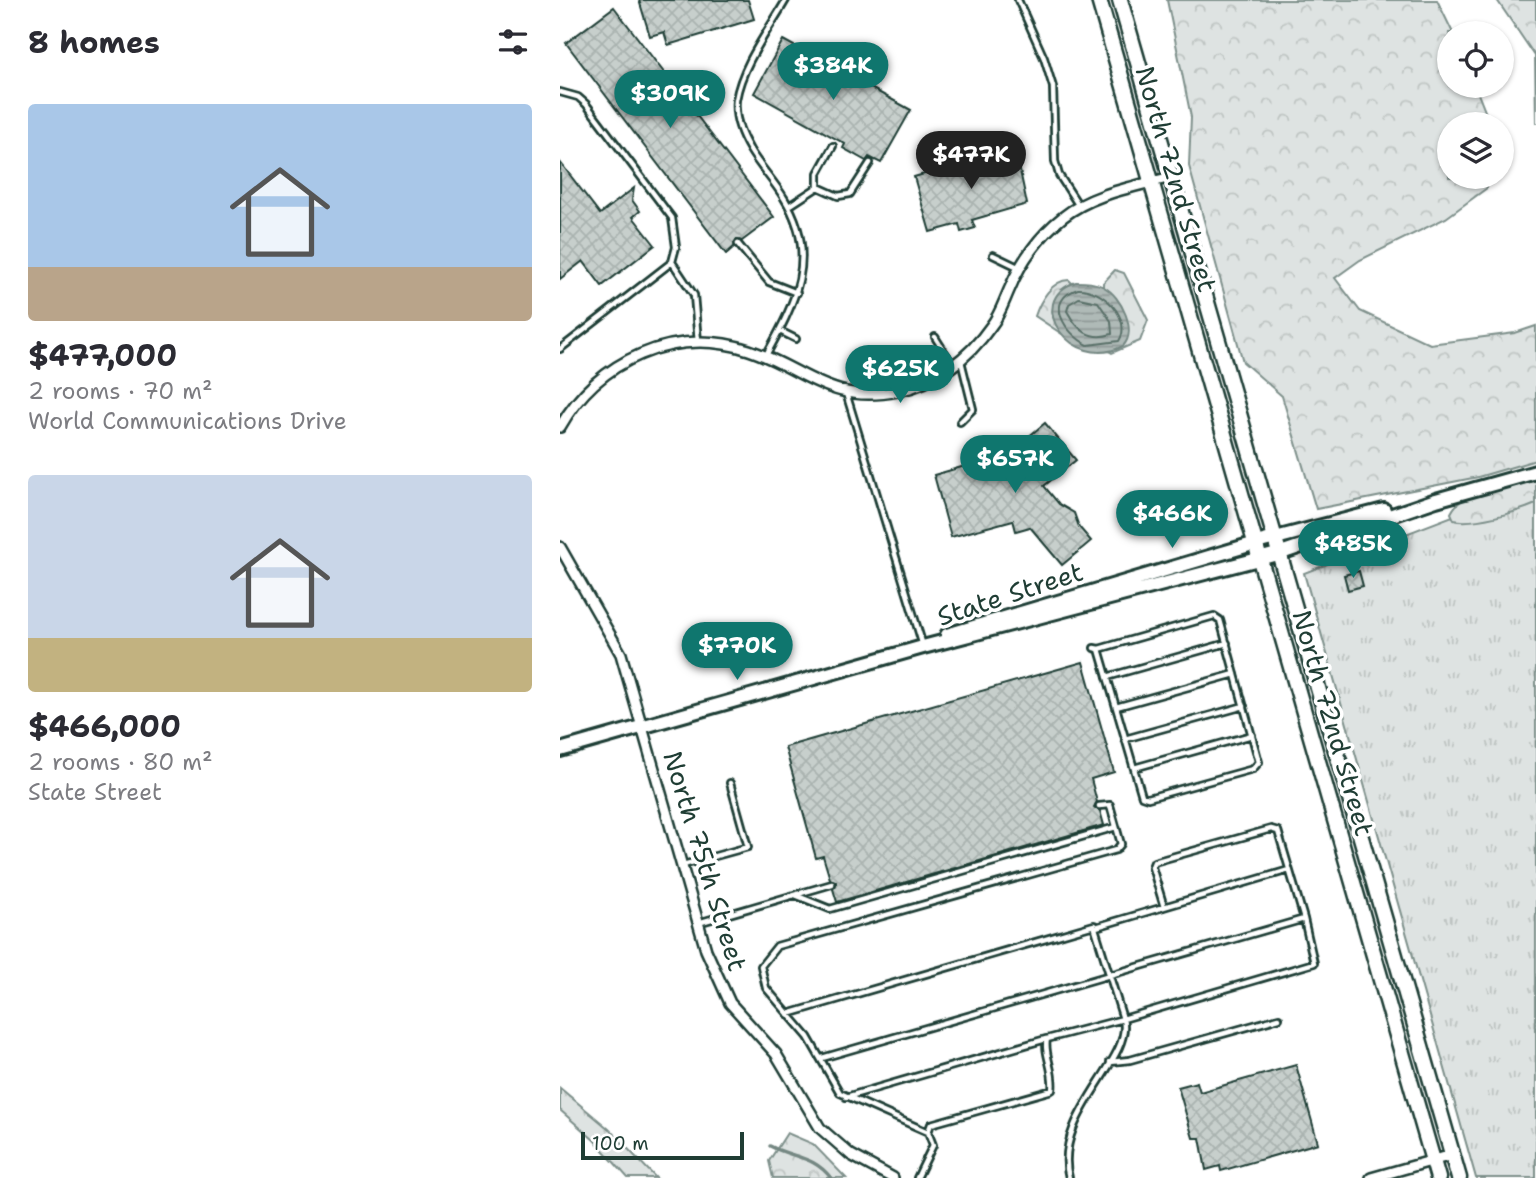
<!DOCTYPE html>
<meta charset="utf-8">
<style>
body{margin:0;font-family:"Shantell Sans",sans-serif;background:#f2f2f3;color:#2b2b33;height:100vh;display:flex;flex-direction:column;font-size:26px;white-space:nowrap}
*{box-sizing:border-box;margin:0}
p{font-size:23px;color:#7c7c81}
.icon{flex:none;width:38px;height:38px;fill:none;stroke:currentColor;stroke-width:2;stroke-linecap:round;stroke-linejoin:round}
.map{position:relative;flex:1;overflow:hidden}
.side{display:flex;flex-direction:column;background:#fff;width:560px}
.side>*{flex:none}
.fabs{position:absolute;left:877px;top:21px;display:grid;gap:14px}
.fabs a{display:grid;place-items:center;width:77px;height:77px;border-radius:50%;background:#fff;box-shadow:0 2px 5px #0004;font-size:35px}
.scale{position:absolute;left:21px;bottom:18px;width:163px;box-sizing:border-box;padding-left:7px;border:4px solid #1f3d34;border-top:0;font-size:19px;line-height:24px;white-space:nowrap;color:#1f3d34;-webkit-text-stroke:5px #fff;paint-order:stroke}
.price{position:absolute;translate:-50% -60px;padding:0 16px;border-radius:24px;background:#0f766e;color:#fff;font-size:23px;line-height:46px;filter:drop-shadow(0 2px 4px #0008)}
.price::after{content:'';position:absolute;left:50%;top:42px;width:21px;height:16px;margin-left:-10px;background:inherit;clip-path:polygon(0 0,100% 0,50% 100%)}
.price.current{background:#222;color:#fff}
ul{padding:0;list-style:none}
li{display:grid;align-content:center;gap:14px;height:371px;padding:0 28px}
li span{display:grid;place-items:center;height:217px;border-radius:7px;color:#555}
li>.icon{margin-inline-start:auto}
span .icon{width:126px;height:126px;fill:#fffc;stroke-width:1}
li b{font-size:30px}
h2{display:flex;justify-content:space-between;align-items:center;height:84px;padding:0 28px;font-size:30px}
main{display:flex;flex:1;min-height:0}
.map>svg:first-child{display:block}
</style>
<main>
<section class="side">
<h2>8 homes<svg class="icon" aria-label="filters" viewBox="0 0 24 24"><path d="M4 7h16M4 17h16"/><circle cx="9" cy="7" r="2"/><circle cx="15" cy="17" r="2"/></svg></h2>
<ul>
<li><span style="background:linear-gradient(#a9c7e8 75%,#b9a48a 0)"><svg class="icon" aria-label="home" viewBox="0 0 24 24"><path d="M3 11l9-7 9 7M6 9v11h12V9"/></svg></span><div><b>$477,000</b><p>2 rooms · 70 m²</p><p>World Communications Drive</p></div></li>
<li><span style="background:linear-gradient(#c9d6e8 75%,#c2b280 0)"><svg class="icon" aria-label="home" viewBox="0 0 24 24"><path d="M3 11l9-7 9 7M6 9v11h12V9"/></svg></span><div><b>$466,000</b><p>2 rooms · 80 m²</p><p>State Street</p></div></li>
</ul>
</section>
<div class="map">
<svg width="976" height="1178" viewBox="0 0 976 1178">
<defs>
<pattern id="grass-tufts" width="24" height="20" patternUnits="userSpaceOnUse" patternTransform="scale(1.75)"><rect width="24" height="20" fill="#dee3e2"/><path d="M3 7l-1-3M5 7V3M7 7l1-3M15 17l-1-3M17 17v-4M19 17l1-3" fill="none" stroke="#bec4c2"/></pattern>
<pattern id="forest-crowns" width="20" height="18" patternUnits="userSpaceOnUse" patternTransform="scale(1.75)"><rect width="20" height="18" fill="#dee3e2"/><path d="M2 6a3 3 0 1 1 6 0M12 15a3 3 0 1 1 6 0" fill="none" stroke="#bec4c2"/></pattern>
<pattern id="water-rules" width="6" height="5" patternUnits="userSpaceOnUse" patternTransform="scale(1.75)"><rect width="6" height="5" fill="#afbab7"/><path d="M0 2.5h6" fill="none" stroke="#8e9896"/></pattern>
<pattern id="building-cross-hatch" width="8" height="8" patternUnits="userSpaceOnUse" patternTransform="scale(1.75)"><rect width="8" height="8" fill="#c7cfcc"/><path d="M0 0l8 8M0 8l8-8" fill="none" stroke="#aab3b0"/></pattern>
</defs>
<rect width="100%" height="100%" fill="#fff"/>
<filter id="ink" filterUnits="userSpaceOnUse"><feTurbulence type="fractalNoise" baseFrequency=".0143" numOctaves="2"/><feDisplacementMap in="SourceGraphic" scale="14" xChannelSelector="R" yChannelSelector="G"/><feConvolveMatrix kernelMatrix="1 2 1 2 8 2 1 2 1" color-interpolation-filters="sRGB"/></filter>
<g filter="url(#ink)">
<path fill="url(#grass-tufts)" stroke="#7e908b" stroke-width="2" d="M 976,484 L 976,1178 L 916,1178 L 744,573 Z
M 0,1088 L 49,1129 L 96,1178 L 68,1178 L 34,1140 L 0,1110 Z"/>
<path fill="url(#forest-crowns)" stroke="#7e908b" stroke-width="2" d="M 607,0 L 877,0 L 893,33 L 889,33 L 889,86 L 915,86 L 930,124 L 889,124 L 889,177 L 928,177 L 927,188 L 886,218 L 800,260 L 775,278 L 800,311 L 870,344 L 955,333 L 976,326 L 976,460 L 918,477 L 756,509 L 722,396 L 683,362 L 629,166 L 631,117 Z
M 937,0 L 976,0 L 976,124 L 975,56 Z
M 555,270 L 564,273 L 588,320 L 580,341 L 552,353 L 545,349 L 543,283 Z
M 509,280 L 515,286 L 508,334 L 502,334 L 475,316 C 480,301 492,280 509,280 Z
M 976,475 L 976,504 C 958,512 912,525 894,520 L 891,513 C 901,492 926,493 945,487 C 955,483 965,478 976,475 Z
M 227,1133 L 253,1144 L 286,1178 L 213,1178 L 209,1161 Z"/>
<path fill="url(#water-rules)" stroke="#758883" stroke-width="2" d="M 516,282 C 526,282 535,282 544,287 C 561,296 578,331 563,346 C 512,373 461,301 516,282 Z"/>
<g fill="none" stroke-linecap="round" stroke-linejoin="round">
<path stroke="#596f68" stroke-width="2" d="M 518,289 C 543,288 573,319 559,341 L 528,345 C 505,334 483,300 518,289 Z
M 519,298 L 538,302 L 551,321 L 552,334 C 530,341 518,331 507,311 L 509,304 Z"/>
<path stroke="#758883" stroke-width="3.5" d="M 210,1146 C 235,1159 253,1155 271,1178"/>
</g>
<path fill="url(#building-cross-hatch)" stroke="#1f3d34" stroke-width="2" d="M 79,0 L 188,0 L 194,19 L 108,45 L 104,32 L 90,36 Z
M 54,7 L 214,217 L 182,241 L 176,240 L 174,247 L 166,254 L 6,43 Z
M 223,40 L 351,110 L 321,163 L 309,157 L 306,161 L 283,148 L 285,144 L 194,93 Z
M 451,149 L 456,167 L 459,166 L 467,204 L 412,220 L 415,228 L 401,232 L 399,224 L 370,232 L 354,177 Z
M 0,162 L 40,214 L 74,188 L 72,200 L 80,211 L 73,217 L 95,245 L 42,286 L 23,261 L 0,279 Z
M 485,423 L 516,460 L 484,486 L 499,504 L 514,513 L 519,527 L 531,541 L 502,565 L 470,527 L 456,531 L 453,520 L 391,537 L 374,475 L 436,457 L 437,463 Z
M 799,571 L 803,586 L 788,590 L 784,575 Z
M 523,662 L 554,772 L 531,779 L 537,802 L 534,807 L 540,811 L 544,825 L 277,902 L 273,889 L 276,882 L 270,879 L 263,856 L 256,858 L 225,747 Z
M 736,1065 L 758,1143 L 661,1171 L 660,1166 L 646,1170 L 640,1138 L 633,1138 L 618,1087 L 637,1082 L 640,1092 Z"/>
<g fill="none" stroke-linecap="round" stroke-linejoin="round">
<g stroke="#1f3d34" stroke-width="10">
<path id="lane" d="M 458,0 L 484,58 L 493,87 L 495,161 L 499,175 L 519,206
M 0,92 L 18,97 L 26,104 L 112,218 L 116,247 L 112,262
M 258,187 L 278,196 L 290,194 L 310,163
M 229,206 L 258,187 L 258,173 L 273,146
M 178,244 L 209,282 L 237,293
M 433,255 L 460,268
M 220,331 L 236,339
M 375,337 L 393,366
M 0,349 L 112,262 L 134,295 L 138,342
M 205,357 C 235,303 260,256 224,198 C 214,181 200,167 190,150 C 181,135 174,118 176,100 C 182,64 209,30 226,0
M 286,393 L 363,646
M 400,422 L 413,409 L 401,361
M 534,648 L 539,649 L 582,796 L 588,798 L 693,769 L 699,762 L 660,620 L 654,616 L 539,649
M 547,677 L 667,643
M 556,707 L 675,674
M 565,739 L 684,706
M 574,768 L 692,735
M 123,865 L 188,847 L 170,783
M 235,895 L 270,909 L 556,827
M 138,923 L 272,884
M 536,927 L 729,870
M 228,1014 L 534,925 L 563,1019 L 487,1039 C 483,1053 495,1071 492,1090 L 371,1124 L 368,1132
M 262,1058 L 744,919 L 718,831 L 711,829 L 594,862 L 592,867 L 604,907
M 550,1062 L 570,1060 L 719,1018
M 286,1097 L 486,1039
M 357,1178 L 373,1145 L 368,1132 L 280,1093 L 248,1037 L 206,988 L 201,966 L 217,946 L 556,850 L 561,844 L 550,805 L 539,806
M 509,1178 C 492,1115 574,1059 563,1019 L 754,963 L 744,919"/>
</g>
<g stroke="#1f3d34" stroke-width="14">
<path id="street" d="M 0,427 C 38,360 114,326 189,350 C 246,369 269,405 338,391 C 376,383 409,358 431,326 C 440,315 444,301 450,288 C 461,261 480,235 503,217 C 533,193 575,187 611,177
M 0,547 L 61,654 L 146,950 L 170,1003 L 216,1054 L 260,1128 L 291,1155 L 333,1178
M 811,1178 L 892,1155"/>
</g>
<g stroke="#1f3d34" stroke-width="18">
<path id="secondary" d="M 387,635 L 696,543 L 824,510
M 0,750 L 363,647 L 721,553 L 876,500 L 976,472"/>
</g>
<g stroke="#1f3d34" stroke-width="19">
<path id="primary" d="M 539,0 L 878,1178
M 560,0 L 899,1178"/>
</g>
<use href="#lane" stroke="#fff" stroke-width="4.5"/>
<use href="#street" stroke="#fff" stroke-width="9"/>
<use href="#secondary" stroke="#fff" stroke-width="12"/>
<use href="#primary" stroke="#fff" stroke-width="14"/>
</g>
</g>
<g text-anchor="middle" stroke-width="7" stroke-linejoin="round" paint-order="stroke">
<g font-size="26" fill="#1f3d34" stroke="#fff">
<text transform="translate(616 179) rotate(74)" y="9">North 72nd Street</text>
<text transform="translate(450 594) rotate(-18)" y="9">State Street</text>
<text transform="translate(773 723) rotate(74)" y="9">North 72nd Street</text>
<text transform="translate(145 861) rotate(73)" y="9">North 75th Street</text>
</g>
</g>
</svg>
<div class="fabs">
<a><svg class="icon" aria-label="locate" viewBox="0 0 24 24"><circle cx="12" cy="12" r="6"/><path d="M12 2v4M12 18v4M2 12h4M18 12h4"/></svg></a>
<a><svg class="icon" aria-label="layers" viewBox="0 0 24 24"><path d="M12 4l9 5-9 5-9-5zM3 14l9 5 9-5"/></svg></a>
</div>
<div class="scale">100 m</div>
<b class="price" style="left:273px;top:102px">$384K</b>
<b class="price" style="left:110px;top:130px">$309K</b>
<b class="price current" style="left:411px;top:191px">$477K</b>
<b class="price" style="left:340px;top:405px">$625K</b>
<b class="price" style="left:455px;top:495px">$657K</b>
<b class="price" style="left:612px;top:550px">$466K</b>
<b class="price" style="left:793px;top:580px">$485K</b>
<b class="price" style="left:177px;top:682px">$770K</b>
</div>
</main>
